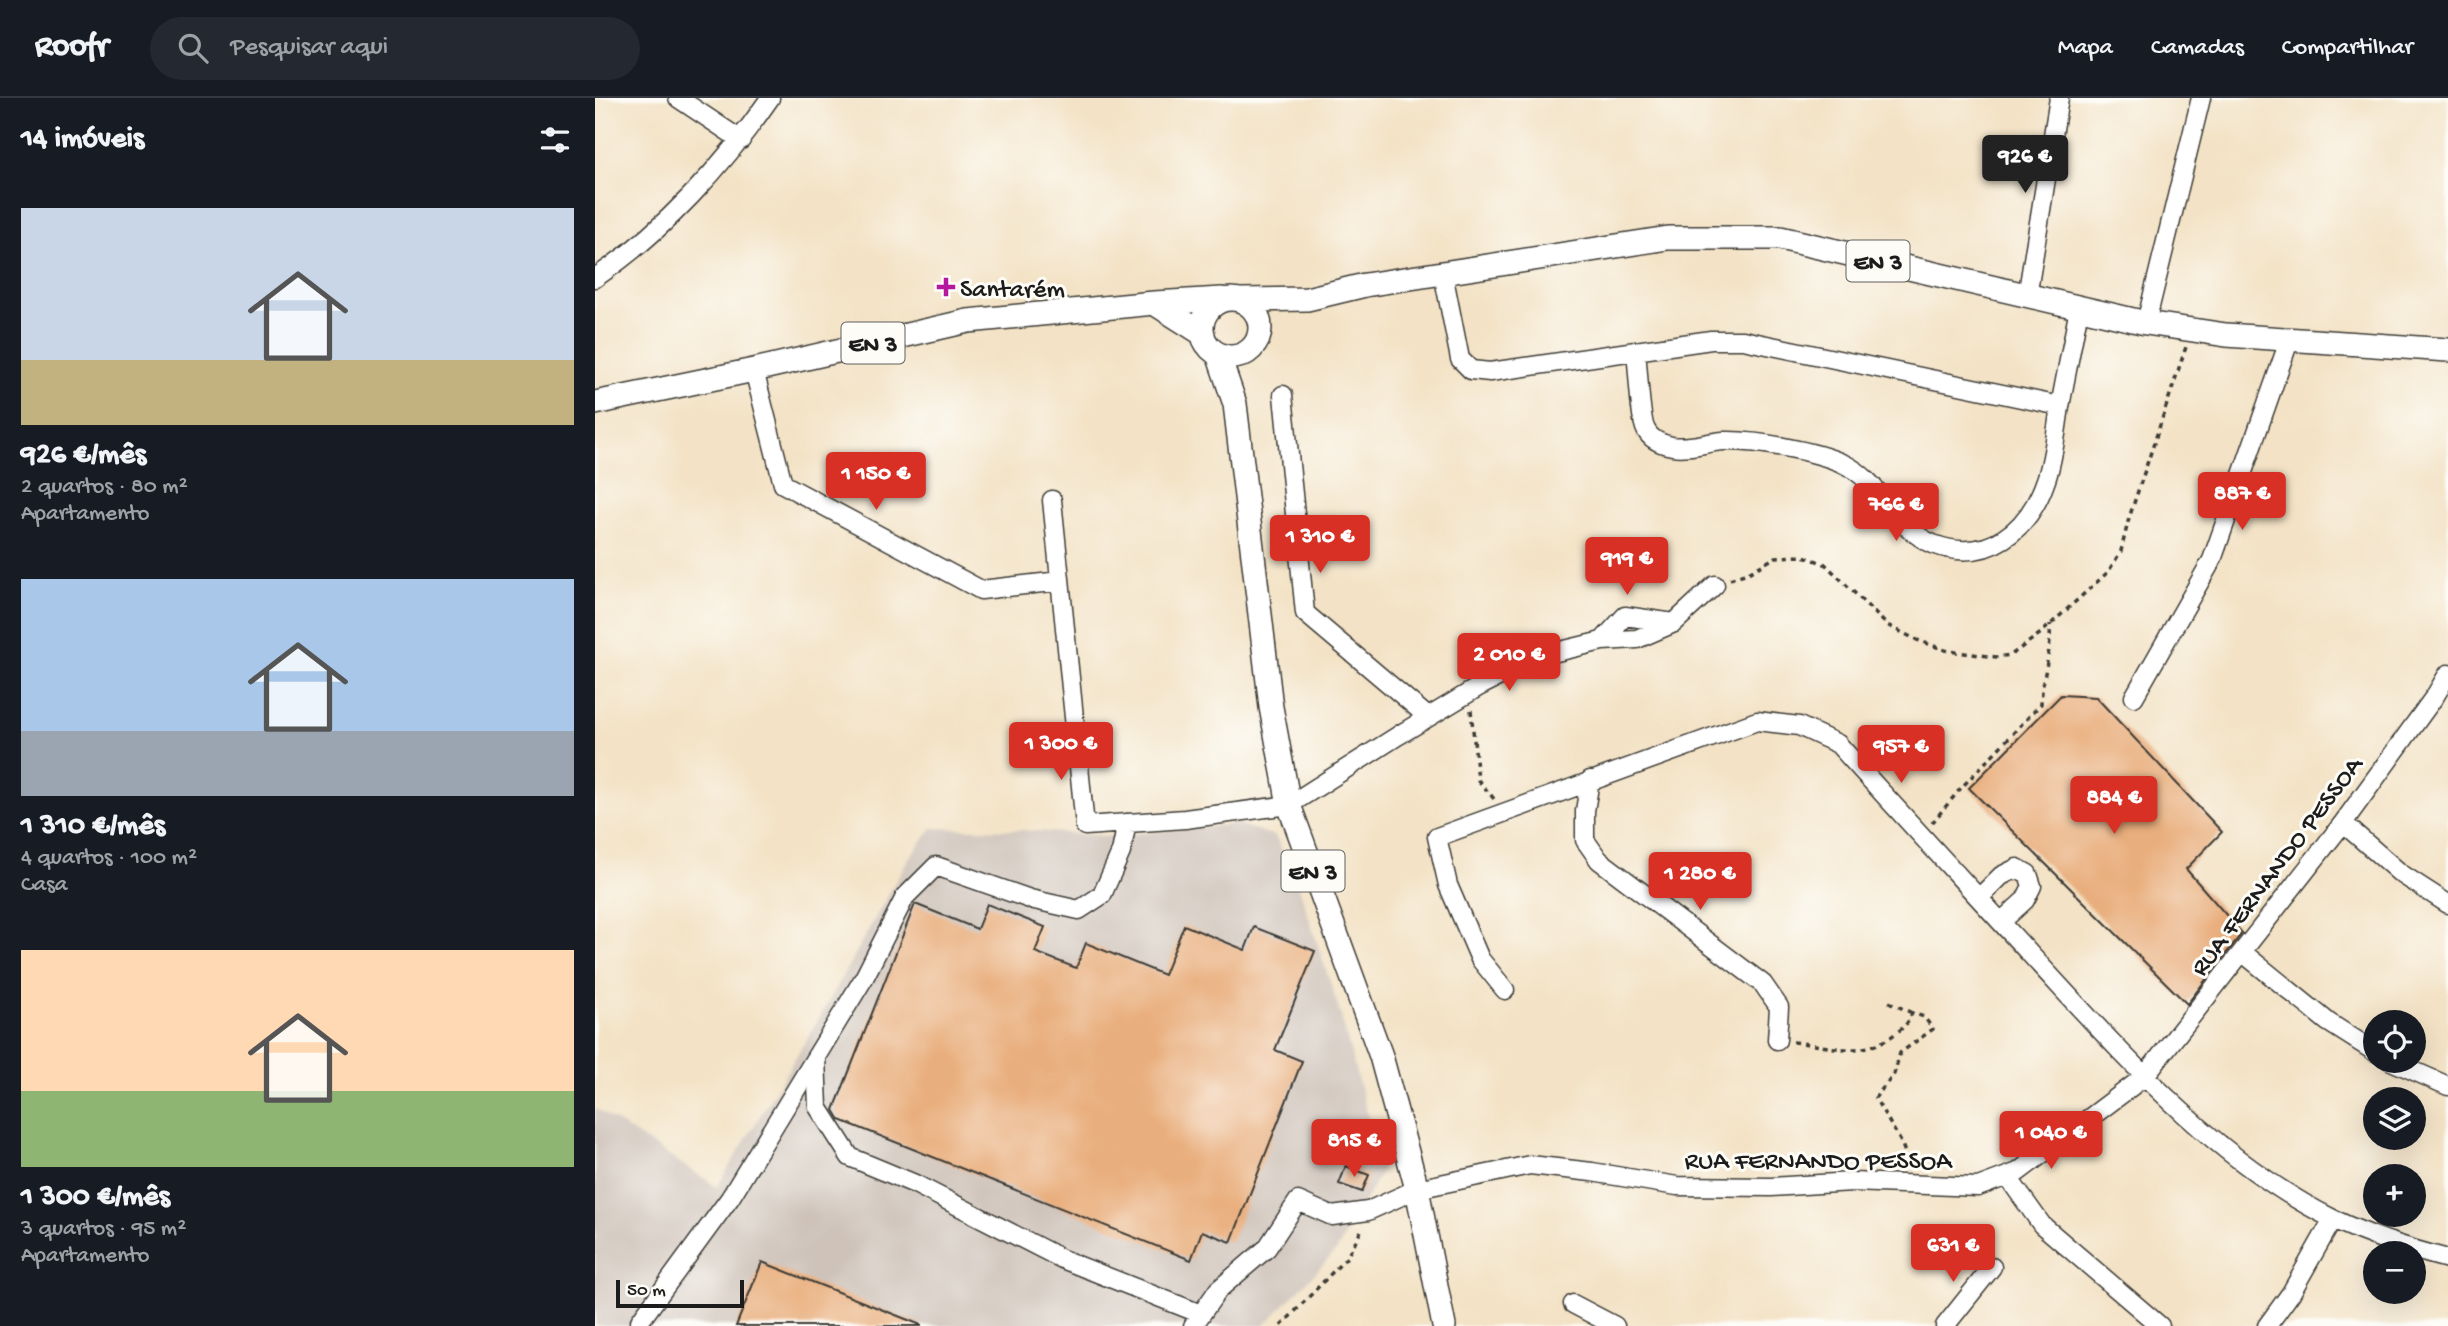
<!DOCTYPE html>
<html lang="pt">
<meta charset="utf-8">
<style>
body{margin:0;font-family:"Gochi Hand",sans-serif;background:#242831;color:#f1f3f6;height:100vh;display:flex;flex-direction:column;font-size:26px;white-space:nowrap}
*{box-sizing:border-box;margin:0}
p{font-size:23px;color:#9ea1a6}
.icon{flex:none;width:38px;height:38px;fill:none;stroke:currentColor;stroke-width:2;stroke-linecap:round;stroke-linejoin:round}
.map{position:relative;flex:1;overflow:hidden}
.details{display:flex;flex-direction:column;background:#171b24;width:595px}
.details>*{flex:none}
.tools{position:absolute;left:1768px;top:912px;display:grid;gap:14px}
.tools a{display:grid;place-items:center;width:63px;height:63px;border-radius:50%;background:#171b24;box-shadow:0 7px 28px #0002;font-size:35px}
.scale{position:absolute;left:21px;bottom:18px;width:128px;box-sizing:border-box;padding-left:7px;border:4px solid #1c1c1c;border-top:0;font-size:19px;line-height:24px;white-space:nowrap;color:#1c1c1c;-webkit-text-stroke:5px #fdfcf7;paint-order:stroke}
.price{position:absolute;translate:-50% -60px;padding:0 16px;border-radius:7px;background:#d93025;color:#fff;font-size:23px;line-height:46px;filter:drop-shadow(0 2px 4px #0008)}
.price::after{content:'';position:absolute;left:50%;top:42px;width:21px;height:16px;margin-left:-10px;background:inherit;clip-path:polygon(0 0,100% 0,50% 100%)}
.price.on{background:#222;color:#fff}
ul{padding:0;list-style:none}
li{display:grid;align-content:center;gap:14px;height:371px;padding:0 21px}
li span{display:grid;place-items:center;height:217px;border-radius:0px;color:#555}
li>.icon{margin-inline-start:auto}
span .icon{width:126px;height:126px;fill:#fffc;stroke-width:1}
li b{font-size:30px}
h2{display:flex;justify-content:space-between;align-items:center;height:84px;padding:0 21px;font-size:30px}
header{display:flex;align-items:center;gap:42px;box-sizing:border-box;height:98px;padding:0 35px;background:#171b24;border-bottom:2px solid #363941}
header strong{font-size:33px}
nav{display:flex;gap:38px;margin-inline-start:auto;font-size:24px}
.search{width:490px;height:63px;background:#242831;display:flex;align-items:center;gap:18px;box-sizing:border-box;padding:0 24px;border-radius:38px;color:#9ea1a6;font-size:26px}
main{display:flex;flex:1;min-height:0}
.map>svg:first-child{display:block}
</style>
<header>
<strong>Roofr</strong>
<div class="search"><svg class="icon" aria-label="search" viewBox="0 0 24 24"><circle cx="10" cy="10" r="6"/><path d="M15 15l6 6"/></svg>Pesquisar aqui</div>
<nav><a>Mapa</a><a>Camadas</a><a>Compartilhar</a></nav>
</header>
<main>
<section class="details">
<h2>14 imóveis<svg class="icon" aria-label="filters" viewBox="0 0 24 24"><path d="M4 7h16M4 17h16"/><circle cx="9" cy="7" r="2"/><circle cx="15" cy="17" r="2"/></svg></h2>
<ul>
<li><span style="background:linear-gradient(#c9d6e8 70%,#c2b280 0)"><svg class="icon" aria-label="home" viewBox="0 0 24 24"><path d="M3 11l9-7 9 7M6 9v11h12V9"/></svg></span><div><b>926 €/mês</b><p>2 quartos · 80 m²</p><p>Apartamento</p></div></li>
<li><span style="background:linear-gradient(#a9c7e8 70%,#9aa5b1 0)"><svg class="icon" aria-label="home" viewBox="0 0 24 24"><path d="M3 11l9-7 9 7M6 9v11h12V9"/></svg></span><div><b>1 310 €/mês</b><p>4 quartos · 100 m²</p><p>Casa</p></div></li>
<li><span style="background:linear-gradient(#ffd9b3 65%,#8fb573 0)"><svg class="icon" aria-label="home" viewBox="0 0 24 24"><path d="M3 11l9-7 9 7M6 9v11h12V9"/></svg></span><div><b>1 300 €/mês</b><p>3 quartos · 95 m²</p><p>Apartamento</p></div></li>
</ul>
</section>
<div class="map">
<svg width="1853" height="1228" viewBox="0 0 1853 1228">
<rect width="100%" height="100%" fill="#fdfcf7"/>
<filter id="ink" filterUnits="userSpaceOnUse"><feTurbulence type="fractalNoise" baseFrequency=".0143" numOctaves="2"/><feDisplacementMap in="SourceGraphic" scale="14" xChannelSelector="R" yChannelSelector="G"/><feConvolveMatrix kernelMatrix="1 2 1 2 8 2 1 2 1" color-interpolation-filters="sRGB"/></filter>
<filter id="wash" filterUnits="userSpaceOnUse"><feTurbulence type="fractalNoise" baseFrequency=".00686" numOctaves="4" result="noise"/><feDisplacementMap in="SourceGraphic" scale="28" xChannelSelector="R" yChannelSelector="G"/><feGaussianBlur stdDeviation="1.57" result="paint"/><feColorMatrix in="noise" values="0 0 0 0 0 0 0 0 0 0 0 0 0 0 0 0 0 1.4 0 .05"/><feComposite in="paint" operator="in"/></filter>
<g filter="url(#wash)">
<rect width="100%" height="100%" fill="#f3e2c5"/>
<path fill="#cec2b9" d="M 642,726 L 680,738 L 701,780 L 746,918 L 787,1072 L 742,1152 L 669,1228 L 0,1228 L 0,1010 L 122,1089 L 222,924 L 313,761 L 337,730 L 426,732 L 514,738 Z"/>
<g id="blocks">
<path fill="#e9ae7d" d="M 1466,597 L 1501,599 L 1627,734 L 1591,771 L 1647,835 L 1592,906 L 1374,690 Z
M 320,806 L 382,831 L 392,806 L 450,829 L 440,854 L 481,870 L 491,845 L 569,877 L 589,827 L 650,852 L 659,829 L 720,853 L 680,952 L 707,963 L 636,1144 L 607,1133 L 596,1162 L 245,1022 L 239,1012 Z
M 751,1068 L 774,1077 L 767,1094 L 744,1086 Z
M 167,1164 L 326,1227 L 326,1228 L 141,1228 Z"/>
</g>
</g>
<g filter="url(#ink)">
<use href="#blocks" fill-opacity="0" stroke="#3c3a35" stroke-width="2"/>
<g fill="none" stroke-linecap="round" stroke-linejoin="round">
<g stroke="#3c3a35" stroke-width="21">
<path id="minor" d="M 83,0 L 146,42
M 848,175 L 865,261 L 876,272 L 895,274 L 1116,242 L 1148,242 L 1465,308
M 0,180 C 68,134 129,67 175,0
M 1432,199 L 1464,0
M 1551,225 L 1606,0
M 1041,253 C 1043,269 1045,322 1051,332 C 1056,342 1066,346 1077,348 C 1093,351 1112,344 1129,343 C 1160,342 1221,353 1249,366 C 1287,384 1299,430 1338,446 C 1393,467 1434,432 1451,382 C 1459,360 1461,333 1465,309 C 1471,276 1478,243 1484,210
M 159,272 L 188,386 L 386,492 L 465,483
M 688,297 L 710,515 L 833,619
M 457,402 L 490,728 L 590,721 L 694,707 L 804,637 L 885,588 L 945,558 L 1007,543 L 1042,541 L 1079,525 L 1120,487
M 1007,543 L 1030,518 L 1079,525
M 1539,599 L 1617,462 L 1694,243
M 995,682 L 990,713 L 990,742 L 1004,762 L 1168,886 L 1184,909 L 1182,942
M 1748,725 L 1805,775 L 1853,806
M 1384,800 L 1406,778 L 1422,770 L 1433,776 L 1437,788 L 1430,802 L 1406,824
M 1647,854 L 1733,924 L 1780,954
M 910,892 L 885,861 L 853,787 L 842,739 L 1162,623 L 1204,628 L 1243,646 C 1307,717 1372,787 1436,857 C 1526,954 1617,1061 1738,1121 C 1774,1138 1814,1151 1853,1161
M 221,959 L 223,1009 L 255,1059 L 320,1086 L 467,1161 L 606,1216
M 1794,962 L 1853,988
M 1412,1078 L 1447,1127 L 1565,1228
M 978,1206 L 1020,1228
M 45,1228 L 45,1223 L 135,1100 L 269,880 L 310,799 L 341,768 L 435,801 L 484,812 L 507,797 L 526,754 L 532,725
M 598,1228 L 623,1192 L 672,1150 L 703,1103 L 737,1118 L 773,1113 L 822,1091 L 935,1067 L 997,1074 L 1082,1088 L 1176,1089 L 1257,1084 L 1383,1089 L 1423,1074 L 1549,979 L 1748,725 L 1840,598 L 1853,576
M 1350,1228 L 1397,1169
M 1672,1228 L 1696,1195 L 1738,1121"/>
</g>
<g stroke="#3c3a35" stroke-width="26">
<path id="major" d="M607 230a29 29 0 1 1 58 0a29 29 0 1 1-58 0Z
M 646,202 L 712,201 L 770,187 L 1073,140 L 1185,140 L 1551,225 L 1631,237 L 1853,252
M 559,205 L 608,236
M 623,256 L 640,306 L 676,609 L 694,707 L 786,958 L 822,1091 L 849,1228
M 0,305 L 159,272 L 373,223 L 559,205 L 627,201"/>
</g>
<path stroke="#3c3a35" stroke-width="3.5" stroke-dasharray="5 5" stroke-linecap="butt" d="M 1135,481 L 1155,474 L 1181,459 L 1209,458 L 1230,466 L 1292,527 L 1322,542 L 1353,553 L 1401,559 L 1416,557 L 1446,535 L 1513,474 L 1526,453 L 1534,420 L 1591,249
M 876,612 L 883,682 L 900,702
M 1337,725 L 1366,690 L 1446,606 C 1447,579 1457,554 1455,526
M 1294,904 L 1317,915
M 1198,944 C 1236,948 1267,961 1300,936 C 1309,929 1313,926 1317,915 L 1329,919 L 1338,931 L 1305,955 L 1299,976 L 1280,1000 L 1306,1044 L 1312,1060 L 1321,1071
M 686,1228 L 752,1159 L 767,1131"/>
<use href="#minor" stroke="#fff" stroke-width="18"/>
<use href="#major" stroke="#fff" stroke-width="23"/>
</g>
</g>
<path fill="#b5179e" stroke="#fdfcf7" stroke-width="2.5" d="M347.5 178.5h7v7h7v7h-7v7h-7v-7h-7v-7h7z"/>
<g text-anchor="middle" stroke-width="6" stroke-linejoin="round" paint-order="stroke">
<g fill="#fdfcf7" stroke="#605f5e" stroke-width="2">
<rect x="1251.5" y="142.5" width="63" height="41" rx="5"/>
<rect x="246.5" y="224.5" width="63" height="41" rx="5"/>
<rect x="686.5" y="752.5" width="63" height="41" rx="5"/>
</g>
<g font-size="24" font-weight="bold" fill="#1c1c1c">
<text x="1283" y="171">EN 3</text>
<text x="278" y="253">EN 3</text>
<text x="718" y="781">EN 3</text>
</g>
<g font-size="26" fill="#1c1c1c" stroke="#fdfcf7" text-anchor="start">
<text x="365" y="198">Santarém</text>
</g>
<g font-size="26" fill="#1c1c1c" stroke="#fdfcf7">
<text transform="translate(1680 767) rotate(-53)" y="9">RUA FERNANDO PESSOA</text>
<text x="1223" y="1070">RUA FERNANDO PESSOA</text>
</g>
</g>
</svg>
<div class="tools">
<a><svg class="icon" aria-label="locate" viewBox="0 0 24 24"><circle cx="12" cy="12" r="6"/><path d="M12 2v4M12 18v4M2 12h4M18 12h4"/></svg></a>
<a><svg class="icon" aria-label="layers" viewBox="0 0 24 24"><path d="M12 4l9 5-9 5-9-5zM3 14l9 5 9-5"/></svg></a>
<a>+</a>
<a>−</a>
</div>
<div class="scale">50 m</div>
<b class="price on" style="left:1430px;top:97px">926 €</b>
<b class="price" style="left:281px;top:414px">1 150 €</b>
<b class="price" style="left:1647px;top:434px">887 €</b>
<b class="price" style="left:1301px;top:445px">766 €</b>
<b class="price" style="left:725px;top:477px">1 310 €</b>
<b class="price" style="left:1032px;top:499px">919 €</b>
<b class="price" style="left:914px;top:595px">2 010 €</b>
<b class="price" style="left:466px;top:684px">1 300 €</b>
<b class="price" style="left:1306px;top:687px">957 €</b>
<b class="price" style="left:1519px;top:738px">884 €</b>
<b class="price" style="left:1105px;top:814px">1 280 €</b>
<b class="price" style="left:1456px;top:1073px">1 040 €</b>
<b class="price" style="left:759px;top:1081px">815 €</b>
<b class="price" style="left:1358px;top:1186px">631 €</b>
</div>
</main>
